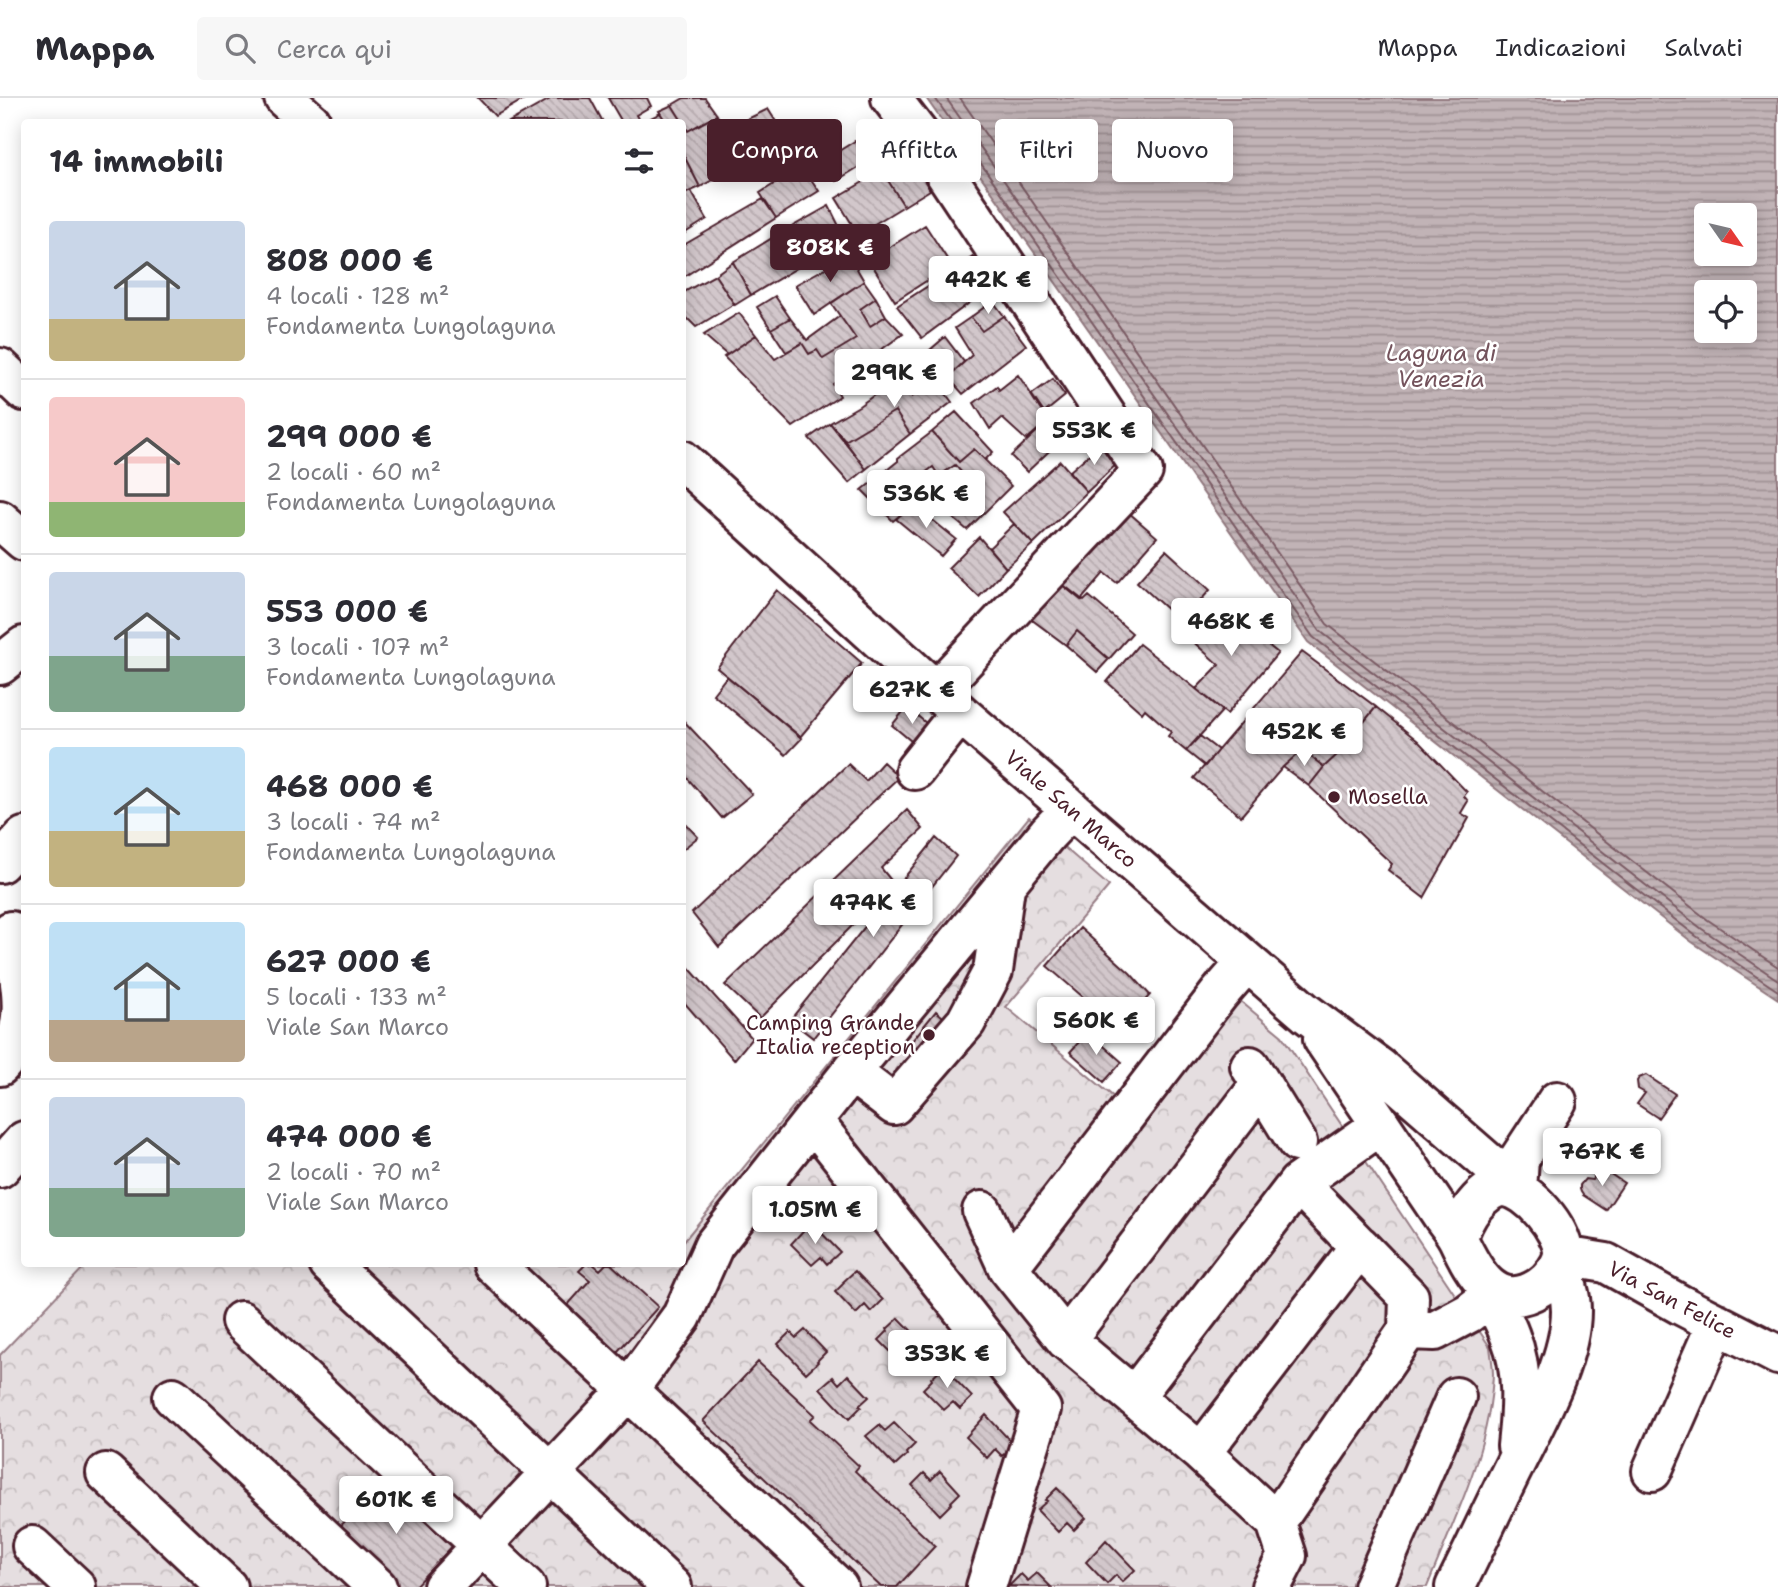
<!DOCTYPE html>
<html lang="it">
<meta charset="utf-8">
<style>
body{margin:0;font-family:"Shantell Sans",sans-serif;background:#f7f7f7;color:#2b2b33;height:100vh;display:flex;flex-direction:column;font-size:26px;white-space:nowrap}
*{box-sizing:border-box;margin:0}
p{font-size:23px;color:#7c7c81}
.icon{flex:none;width:38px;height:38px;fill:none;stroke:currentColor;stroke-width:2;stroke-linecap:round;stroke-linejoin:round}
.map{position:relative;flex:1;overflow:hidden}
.panel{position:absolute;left:21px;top:21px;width:665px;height:1148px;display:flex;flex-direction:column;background:#fff;border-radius:7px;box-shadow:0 4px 18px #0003}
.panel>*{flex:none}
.guide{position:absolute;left:707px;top:21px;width:665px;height:63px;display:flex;gap:14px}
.needle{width:46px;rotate:124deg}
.controls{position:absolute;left:1694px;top:105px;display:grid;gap:14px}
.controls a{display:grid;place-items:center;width:63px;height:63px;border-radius:7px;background:#fff;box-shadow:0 4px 18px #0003;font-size:35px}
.price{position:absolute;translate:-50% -60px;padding:0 16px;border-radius:7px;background:#fff;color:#222;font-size:23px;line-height:46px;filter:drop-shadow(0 2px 4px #0008)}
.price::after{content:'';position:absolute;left:50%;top:42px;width:21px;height:16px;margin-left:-10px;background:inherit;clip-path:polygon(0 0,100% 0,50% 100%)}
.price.on{background:#4a1f2b;color:#fff}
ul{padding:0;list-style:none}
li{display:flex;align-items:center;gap:21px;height:175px;padding:0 28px}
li+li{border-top:2px solid #e1e1e2}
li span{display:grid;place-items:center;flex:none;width:196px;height:140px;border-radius:7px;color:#555}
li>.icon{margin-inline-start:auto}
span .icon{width:84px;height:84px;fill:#fffc;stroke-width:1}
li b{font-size:30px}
h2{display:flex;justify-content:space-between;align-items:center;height:84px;padding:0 28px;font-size:30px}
.tag{padding:0 24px;border-radius:7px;background:#fff;box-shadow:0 4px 18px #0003;font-size:24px;line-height:63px}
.tag.on{background:#4a1f2b;color:#fff}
header{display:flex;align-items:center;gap:42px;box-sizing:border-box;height:98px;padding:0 35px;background:#fff;border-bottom:2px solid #e1e1e2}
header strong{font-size:33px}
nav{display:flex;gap:38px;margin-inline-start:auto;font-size:24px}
.search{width:490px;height:63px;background:#f7f7f7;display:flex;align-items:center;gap:18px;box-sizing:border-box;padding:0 24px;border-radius:7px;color:#7c7c81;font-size:26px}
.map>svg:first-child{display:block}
</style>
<header>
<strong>Mappa</strong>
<div class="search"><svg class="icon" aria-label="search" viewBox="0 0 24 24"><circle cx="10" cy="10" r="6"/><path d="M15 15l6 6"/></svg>Cerca qui</div>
<nav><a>Mappa</a><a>Indicazioni</a><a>Salvati</a></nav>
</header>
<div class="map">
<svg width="1778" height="1489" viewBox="0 0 1778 1489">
<defs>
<pattern id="park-crowns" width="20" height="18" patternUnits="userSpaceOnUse" patternTransform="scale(1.75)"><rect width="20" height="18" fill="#e5dee0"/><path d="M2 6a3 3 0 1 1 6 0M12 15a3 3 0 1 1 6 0" fill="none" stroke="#c6bec0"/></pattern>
<pattern id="water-rules" width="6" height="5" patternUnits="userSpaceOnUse" patternTransform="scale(1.75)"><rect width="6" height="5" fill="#c1b3b6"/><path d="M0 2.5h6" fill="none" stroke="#9f9194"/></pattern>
<pattern id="building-back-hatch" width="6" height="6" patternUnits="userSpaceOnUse" patternTransform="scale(1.75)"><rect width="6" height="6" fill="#d2c7cb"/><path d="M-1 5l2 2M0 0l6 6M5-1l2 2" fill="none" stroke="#b6aaae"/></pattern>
</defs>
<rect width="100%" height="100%" fill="#fff"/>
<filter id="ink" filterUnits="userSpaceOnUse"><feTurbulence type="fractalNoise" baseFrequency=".0143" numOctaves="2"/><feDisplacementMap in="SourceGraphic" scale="14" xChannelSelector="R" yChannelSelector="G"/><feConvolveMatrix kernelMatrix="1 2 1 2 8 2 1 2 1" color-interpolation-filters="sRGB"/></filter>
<g filter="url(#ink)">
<path fill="url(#park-crowns)" stroke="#987e86" stroke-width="2" d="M 1029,719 L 1109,788 L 1006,909 L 1115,1000 L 1208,876 L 1282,938 L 1490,1249 C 1491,1258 1493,1267 1493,1276 C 1490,1351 1454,1421 1427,1489 L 0,1489 L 0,1257 L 87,1166 L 682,1166 L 683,1144 Z"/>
<path fill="url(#water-rules)" stroke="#91787e" stroke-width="2" fill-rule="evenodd" d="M 926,0 L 1778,0 L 1778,901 L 1692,844 L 1308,544 ZM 1706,117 L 1745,117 L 1745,156 L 1706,156 ZM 1706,194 L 1745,194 L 1745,233 L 1706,233 Z"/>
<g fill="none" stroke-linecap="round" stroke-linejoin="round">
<path stroke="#7a5a63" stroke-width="2" d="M 935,0 L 1313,539 L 1696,838 L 1778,893
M 946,0 L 1320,533 L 1702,831 L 1778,882
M 960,0 L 1327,526 L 1708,822 L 1778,869"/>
</g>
<path fill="url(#building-back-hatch)" stroke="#4a1f2b" stroke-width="2" d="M 478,0 L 526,0 L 495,18 Z
M 552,0 L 590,0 L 603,24 L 509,24 Z
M 608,0 L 647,0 L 651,8 L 636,17 L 640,24 L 622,24 Z
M 684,0 L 705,0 L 717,17 L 688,33 L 672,7 Z
M 672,7 L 688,33 L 717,17 L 725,32 L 733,28 L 751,60 L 700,89 L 682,54 L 682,24 L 666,24 L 659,13 Z
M 768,11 L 785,38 L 751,60 L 733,28 Z
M 660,15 L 666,24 L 643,24 L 657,17 Z
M 888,21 L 900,43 L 883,54 L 869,34 Z
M 869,34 L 883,54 L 836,83 L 823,63 Z
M 682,54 L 700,89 L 682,97 Z
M 908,55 L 930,92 L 904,108 L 882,73 Z
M 802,68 L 819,93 L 776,120 L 760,95 Z
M 882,73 L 904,108 L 858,136 L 836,100 Z
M 691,93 L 707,121 L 682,137 L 682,97 Z
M 763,101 L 776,120 L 682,180 L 682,148 Z
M 829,108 L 847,144 L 797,170 L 777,137 Z
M 925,127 L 951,167 L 895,203 L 869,162 Z
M 777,137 L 797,170 L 751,197 L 733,164 Z
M 849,157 L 864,183 L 814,217 L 795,187 Z
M 973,159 L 992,188 L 922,240 L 897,208 Z
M 733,164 L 751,197 L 735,207 L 715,177 Z
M 715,177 L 734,206 L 696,229 L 682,215 L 682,195 Z
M 864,183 L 876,200 L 860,211 L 870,228 L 886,218 L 903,236 L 833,286 L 840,298 L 793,329 L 724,259 L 756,237 L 775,261 L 802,245 L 809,256 L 817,252 L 823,261 L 856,241 L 831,205 Z
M 775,198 L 790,220 L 771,231 L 757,209 Z
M 876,200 L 886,218 L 870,228 L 860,211 Z
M 993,203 L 1004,218 L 982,233 L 971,219 Z
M 739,215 L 756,237 L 727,257 L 704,237 Z
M 840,218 L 856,241 L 823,261 L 817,252 L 809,256 L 802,245 L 786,254 L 771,231 L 790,220 L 807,242 Z
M 1004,218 L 1026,247 L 963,296 L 948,279 L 972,257 L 955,230 L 971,219 L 982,233 Z
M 945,239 L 964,264 L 948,279 L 930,252 Z
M 924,264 L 936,283 L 912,299 L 898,280 Z
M 1018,277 L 1049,322 L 1026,342 L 1002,320 L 990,331 L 974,305 L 997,288 L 999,292 Z
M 898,280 L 912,299 L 936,283 L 952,304 L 910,336 L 895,313 L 845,343 L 830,325 L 859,308 Z
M 1053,281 L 1065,298 L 1043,316 L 1031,297 Z
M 895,313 L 910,336 L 866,371 L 845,343 Z
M 956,314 L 993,354 L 985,362 L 974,351 L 959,364 L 932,334 Z
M 1049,322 L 1064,339 L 1027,374 L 1011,358 Z
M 830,325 L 866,371 L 849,385 L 809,340 Z
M 932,334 L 959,364 L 974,351 L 1011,388 L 967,432 L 947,415 L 975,390 L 955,367 L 939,378 L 933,369 L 911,386 L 919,396 L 913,406 L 893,423 L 862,392 L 898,363 L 898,360 Z
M 1102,345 L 1119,364 L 1087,394 L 1069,374 Z
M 1060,363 L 1087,394 L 1033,446 L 1003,414 Z
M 913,406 L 956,441 L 941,458 L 896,421 Z
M 1120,407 L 1157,439 L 1117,485 L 1104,475 L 1081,502 L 1052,479 Z
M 1014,426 L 1033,446 L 1006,470 L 989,450 Z
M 979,439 L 1006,470 L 979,499 L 948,470 Z
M 1166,452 L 1210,492 L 1181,524 L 1137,484 Z
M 1061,485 L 1084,503 L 1089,498 L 1132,535 L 1109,561 L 1077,533 L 1066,547 L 1031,521 Z
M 777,492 L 862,565 L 800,639 L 717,570 Z
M 1219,508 L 1278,555 L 1227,616 L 1196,591 L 1219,567 L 1190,541 Z
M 1077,533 L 1109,561 L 1097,574 L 1066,547 Z
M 1139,546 L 1223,612 L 1186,653 L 1168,638 L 1171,634 L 1145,611 L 1142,615 L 1107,584 Z
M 1302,554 L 1376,609 L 1350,641 L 1352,643 L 1324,669 L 1302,652 L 1283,669 L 1241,718 L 1194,680 Z
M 727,578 L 802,640 L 786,657 L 713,596 Z
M 907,609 L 932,630 L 917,648 L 892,627 Z
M 1376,609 L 1418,643 L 1467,694 L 1464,698 L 1468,703 L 1461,715 L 1469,720 L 1424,800 L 1388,772 L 1392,766 L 1309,688 L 1324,669 L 1352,643 L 1350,641 Z
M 682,621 L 752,696 L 722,720 L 682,674 Z
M 1200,638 L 1218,652 L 1205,668 L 1186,653 Z
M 1302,652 L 1324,669 L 1309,688 L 1283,669 Z
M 883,664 L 899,679 L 719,849 L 692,815 L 848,666 L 866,683 Z
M 907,712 L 923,731 L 881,770 L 894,786 L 760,920 L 725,887 Z
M 682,722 L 698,739 L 682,752 Z
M 936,740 L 956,758 L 813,940 L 790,922 Z
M 1080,830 L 1130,875 L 1150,897 L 1129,920 L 1123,921 L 1118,919 L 1114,912 L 1105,918 L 1047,868 Z
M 682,862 L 752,940 L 734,962 L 682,902 Z
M 936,913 L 950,925 L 922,961 L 907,949 Z
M 1088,934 L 1122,964 L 1104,984 L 1070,954 Z
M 1646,977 L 1675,996 L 1658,1020 L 1637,1006 L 1645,995 L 1638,991 L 1637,983 L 1639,980 Z
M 1600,1069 L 1624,1085 L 1606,1112 L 1583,1097 L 1581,1094 L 1580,1091 L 1580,1087 L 1585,1081 L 1592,1082 Z
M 811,1124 L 840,1154 L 827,1166 L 821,1159 L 812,1167 L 791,1146 Z
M 586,1166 L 593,1166 L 600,1172 L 606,1166 L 611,1166 L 658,1209 L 617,1254 L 566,1209 L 590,1182 L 579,1173 Z
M 855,1173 L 883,1202 L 871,1214 L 865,1207 L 856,1216 L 835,1194 L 844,1185 L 843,1184 Z
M 899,1220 L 927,1249 L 915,1261 L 909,1254 L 900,1263 L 879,1242 L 888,1233 L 887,1231 Z
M 805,1232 L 826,1254 L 817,1263 L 818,1264 L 806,1275 L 778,1246 L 790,1234 L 796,1240 Z
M 758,1264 L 815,1317 L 810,1322 L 859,1368 L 855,1373 L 935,1448 L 897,1489 L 881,1489 L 703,1323 Z
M 943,1269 L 972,1299 L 960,1311 L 953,1304 L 944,1312 L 923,1291 L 932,1282 L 931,1280 Z
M 848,1277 L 869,1299 L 859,1308 L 861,1309 L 849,1321 L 820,1290 L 833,1279 L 839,1286 Z
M 986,1317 L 1014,1347 L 1002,1358 L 995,1351 L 987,1360 L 966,1339 Z
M 894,1325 L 915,1346 L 906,1355 L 907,1357 L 895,1368 L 866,1338 L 879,1327 L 885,1333 Z
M 940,1373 L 960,1395 L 951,1404 L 952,1405 L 940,1417 L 912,1387 L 924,1375 L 931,1382 Z
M 388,1377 L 458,1442 L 414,1489 L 392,1489 L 334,1435 Z
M 1057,1390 L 1086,1420 L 1074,1432 L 1067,1425 L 1058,1434 L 1037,1412 L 1047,1403 L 1045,1402 Z
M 1106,1442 L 1135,1472 L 1122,1484 L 1116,1477 L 1107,1486 L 1086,1464 Z
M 1037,1475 L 1051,1489 L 1009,1488 L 1021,1476 L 1028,1483 Z"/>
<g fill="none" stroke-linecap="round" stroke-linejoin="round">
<g stroke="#4a1f2b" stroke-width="44">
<path id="minor" d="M 284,0 L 311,24
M 891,0 L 921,39 L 1143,373 L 952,576 L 936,595
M 0,270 L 24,293
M 682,362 L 960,615 L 1306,915 L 1381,971 L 1490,1066 L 1517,1092
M 0,422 L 24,443
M 0,567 L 24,548
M 915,672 L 960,615
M 0,765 L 24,739
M 1323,941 L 1443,1119 C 1448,1126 1454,1133 1458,1141 C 1474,1175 1496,1217 1540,1189 C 1550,1182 1563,1167 1563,1154 C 1562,1132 1529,1091 1505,1089 C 1483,1087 1461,1123 1458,1141
M 0,968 C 35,930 19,878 11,833
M 1250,968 L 1297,1044
M 851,974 L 894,1007 L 966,924 L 993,873 L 1005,789
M 813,1023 L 1041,1311 L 986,1489
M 0,1070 L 24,1043
M 1517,1092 L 1519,1061 L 1557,1003
M 982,1113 L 1008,1170 L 1066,1242 L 1201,1355
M 1563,1158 L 1606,1165 L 1681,1207 L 1778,1257
M 329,1166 L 672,1489
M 493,1166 L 838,1489
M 1008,1170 L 1219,896 L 1247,864
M 1487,1189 C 1494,1205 1504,1221 1510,1238 C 1524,1273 1521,1311 1517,1348
M 241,1223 L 526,1489
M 1408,1232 L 1435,1233 L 1469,1215 L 1491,1198
M 1066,1242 L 1261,986
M 173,1299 L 377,1489
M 1134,1299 L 1298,1085 L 1381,1027
M 1652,1373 L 1717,1225
M 106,1375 L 227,1489
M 1276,1424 L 1408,1232 L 1409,1199 L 1298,1085
M 32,1448 L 76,1489
M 443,1489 L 628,1292 L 682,1218 L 714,1147 L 851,974 L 1048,735 L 1071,711
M 1271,1489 L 1287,1458 L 1276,1424 L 1201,1355 L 1360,1148
M 1373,1489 L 1456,1299
M 1455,1489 C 1475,1449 1494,1408 1514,1368 C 1535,1325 1571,1263 1571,1213 C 1571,1196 1566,1184 1559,1168"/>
</g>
<use href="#minor" stroke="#fff" stroke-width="38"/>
</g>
</g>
<g fill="#4a1f2b" stroke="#fff" stroke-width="2.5">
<circle cx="1334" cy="699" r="7"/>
<circle cx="929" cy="937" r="7"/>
</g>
<g text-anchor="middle" stroke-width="5" stroke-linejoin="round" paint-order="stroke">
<g font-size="21" fill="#4a1f2b" stroke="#fff" text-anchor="start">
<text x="1348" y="706">Mosella</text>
<text x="915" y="932" text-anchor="end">Camping Grande<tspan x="915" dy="24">Italia reception</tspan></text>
</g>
<g font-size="21" fill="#4a1f2b" stroke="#fff">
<text transform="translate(1071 711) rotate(41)" y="7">Viale San Marco</text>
<text transform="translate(1672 1202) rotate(28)" y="7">Via San Felice</text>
</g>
<g font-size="23" font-style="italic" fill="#74535c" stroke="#fff">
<text x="1441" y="263">Laguna di<tspan x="1441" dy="26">Venezia</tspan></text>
</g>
</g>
</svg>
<div class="controls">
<a><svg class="needle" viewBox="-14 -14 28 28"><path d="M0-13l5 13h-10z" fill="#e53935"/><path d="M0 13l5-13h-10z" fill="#7c7c81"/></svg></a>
<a><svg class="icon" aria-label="locate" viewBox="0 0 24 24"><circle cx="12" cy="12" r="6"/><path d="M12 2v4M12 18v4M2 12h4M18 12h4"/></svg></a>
</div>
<b class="price on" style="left:830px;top:186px">808K €</b>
<b class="price" style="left:988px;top:218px">442K €</b>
<b class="price" style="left:894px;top:311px">299K €</b>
<b class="price" style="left:1094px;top:369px">553K €</b>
<b class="price" style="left:926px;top:432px">536K €</b>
<b class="price" style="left:1231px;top:560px">468K €</b>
<b class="price" style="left:912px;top:628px">627K €</b>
<b class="price" style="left:1304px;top:670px">452K €</b>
<b class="price" style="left:873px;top:841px">474K €</b>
<b class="price" style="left:1096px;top:959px">560K €</b>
<b class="price" style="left:1602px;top:1090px">767K €</b>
<b class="price" style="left:815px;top:1148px">1.05M €</b>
<b class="price" style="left:947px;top:1292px">353K €</b>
<b class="price" style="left:396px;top:1438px">601K €</b>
<div class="guide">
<a class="tag on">Compra</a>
<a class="tag">Affitta</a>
<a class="tag">Filtri</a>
<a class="tag">Nuovo</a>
</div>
<section class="panel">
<h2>14 immobili<svg class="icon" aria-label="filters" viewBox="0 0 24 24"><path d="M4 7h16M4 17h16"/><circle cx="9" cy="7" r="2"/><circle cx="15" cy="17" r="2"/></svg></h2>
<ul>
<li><span style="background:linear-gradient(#c9d6e8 70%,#c2b280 0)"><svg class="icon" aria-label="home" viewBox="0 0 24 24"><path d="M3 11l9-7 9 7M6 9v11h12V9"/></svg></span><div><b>808 000 €</b><p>4 locali · 128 m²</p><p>Fondamenta Lungolaguna</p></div></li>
<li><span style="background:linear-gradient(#f6c9c9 75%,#8fb573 0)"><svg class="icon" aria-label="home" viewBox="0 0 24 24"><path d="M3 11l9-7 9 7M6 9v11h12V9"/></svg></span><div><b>299 000 €</b><p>2 locali · 60 m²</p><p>Fondamenta Lungolaguna</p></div></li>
<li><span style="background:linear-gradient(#c9d6e8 60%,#7fa58c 0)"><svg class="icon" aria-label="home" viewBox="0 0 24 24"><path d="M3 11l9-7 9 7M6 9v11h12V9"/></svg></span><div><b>553 000 €</b><p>3 locali · 107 m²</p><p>Fondamenta Lungolaguna</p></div></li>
<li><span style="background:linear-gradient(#bfe0f5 60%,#c2b280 0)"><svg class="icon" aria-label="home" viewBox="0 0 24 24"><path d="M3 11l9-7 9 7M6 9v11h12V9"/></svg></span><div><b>468 000 €</b><p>3 locali · 74 m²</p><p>Fondamenta Lungolaguna</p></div></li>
<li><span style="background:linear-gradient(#bfe0f5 70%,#b9a48a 0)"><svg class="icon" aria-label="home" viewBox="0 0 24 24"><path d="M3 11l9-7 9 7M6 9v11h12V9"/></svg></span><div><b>627 000 €</b><p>5 locali · 133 m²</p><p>Viale San Marco</p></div></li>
<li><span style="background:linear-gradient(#c9d6e8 65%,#7fa58c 0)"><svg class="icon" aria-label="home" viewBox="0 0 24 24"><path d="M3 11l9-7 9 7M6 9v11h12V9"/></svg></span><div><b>474 000 €</b><p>2 locali · 70 m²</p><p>Viale San Marco</p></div></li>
</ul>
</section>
</div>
